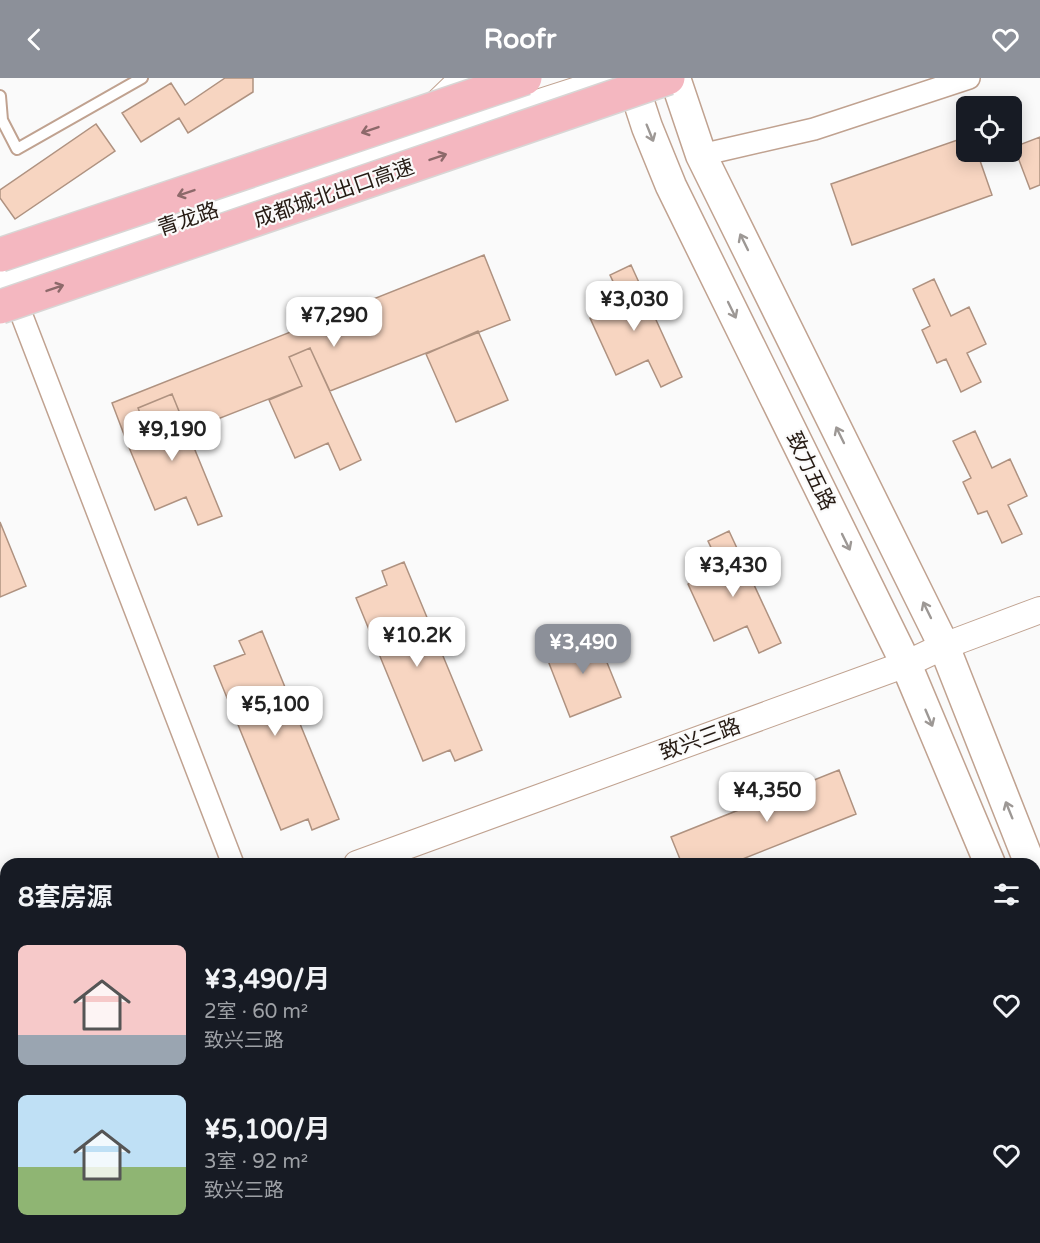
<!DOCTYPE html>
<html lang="zh">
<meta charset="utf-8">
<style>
body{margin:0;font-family:"Varela Round","Noto Sans SC",sans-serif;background:#242831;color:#f1f3f6;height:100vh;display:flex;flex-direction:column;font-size:22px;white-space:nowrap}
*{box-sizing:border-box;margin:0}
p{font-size:20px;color:#9ea1a6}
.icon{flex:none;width:33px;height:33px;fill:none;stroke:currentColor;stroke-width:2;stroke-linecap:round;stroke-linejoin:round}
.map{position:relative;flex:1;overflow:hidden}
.drawer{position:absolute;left:0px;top:780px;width:1041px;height:386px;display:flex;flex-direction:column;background:#171b24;border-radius:18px 18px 0 0;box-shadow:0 3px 15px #0003}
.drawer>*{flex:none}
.controls{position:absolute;left:956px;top:18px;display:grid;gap:12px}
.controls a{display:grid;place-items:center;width:66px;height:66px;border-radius:9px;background:#171b24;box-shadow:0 3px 15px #0003;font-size:30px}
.price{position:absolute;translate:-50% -51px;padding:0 14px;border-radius:12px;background:#fff;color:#222;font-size:20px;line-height:39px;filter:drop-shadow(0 2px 3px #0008)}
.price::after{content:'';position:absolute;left:50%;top:36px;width:18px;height:14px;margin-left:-9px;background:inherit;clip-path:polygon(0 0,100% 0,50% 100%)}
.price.selected{background:#8c9099;color:#fff}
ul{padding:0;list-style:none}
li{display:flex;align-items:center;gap:18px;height:150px;padding:0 18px}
li span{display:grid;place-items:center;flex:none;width:168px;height:120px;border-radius:9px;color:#555}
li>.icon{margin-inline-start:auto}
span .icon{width:72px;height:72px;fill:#fffc;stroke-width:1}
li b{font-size:26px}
h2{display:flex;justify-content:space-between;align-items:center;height:72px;padding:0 18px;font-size:26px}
header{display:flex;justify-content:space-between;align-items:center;height:78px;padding:0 18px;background:#8c9099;color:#fff;font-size:27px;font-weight:700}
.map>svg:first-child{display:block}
</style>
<header><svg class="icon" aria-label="back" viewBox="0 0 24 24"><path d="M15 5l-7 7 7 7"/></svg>Roofr<svg class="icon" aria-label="heart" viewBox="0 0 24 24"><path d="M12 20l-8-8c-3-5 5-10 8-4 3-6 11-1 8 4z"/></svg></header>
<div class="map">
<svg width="1040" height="1165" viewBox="0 0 1040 1165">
<rect width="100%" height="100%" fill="#fafafa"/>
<path fill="#9febb3" d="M 6,1128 L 6,1160 L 322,1160 L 324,1165 L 0,1165 L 0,1130 Z"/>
<path fill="#f7d5c1" stroke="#af9280" stroke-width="1.5" d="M 225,0 L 253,0 L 253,14 L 188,55 L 179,40 L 141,64 L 122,35 L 171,5 L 185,27 Z
M 96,46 L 115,73 L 15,141 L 0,120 L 0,112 Z
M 966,59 L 966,74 L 977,74 L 992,117 L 852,167 L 831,106 Z
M 1040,59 L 1040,107 L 1030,111 L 1014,69 Z
M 484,177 L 510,242 L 330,313 L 310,270 L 289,279 L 302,308 L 187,353 L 172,316 L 138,330 L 149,358 L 128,367 L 112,325 Z
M 631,187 L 682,299 L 661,309 L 648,282 L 616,297 L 590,240 L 623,225 L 610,197 Z
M 934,201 L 951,238 L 969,229 L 986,266 L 967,275 L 981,304 L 961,314 L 946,281 L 937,285 L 922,252 L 930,248 L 913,211 Z
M 478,253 L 508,322 L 456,344 L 426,276 Z
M 310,270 L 361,382 L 340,392 L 328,365 L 295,380 L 269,322 L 302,308 L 289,279 Z
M 172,316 L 222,438 L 198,447 L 186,419 L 155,432 L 128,367 L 149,358 L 138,330 Z
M 975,353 L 992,390 L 1010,381 L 1027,418 L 1008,427 L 1022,456 L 1002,465 L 987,433 L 978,436 L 963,404 L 971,400 L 953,363 Z
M 0,444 L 26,508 L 0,519 Z
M 729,453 L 781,565 L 759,575 L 747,548 L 714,563 L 688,506 L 721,491 L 708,463 Z
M 404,484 L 482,672 L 455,683 L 450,672 L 423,683 L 356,520 L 387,507 L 382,493 Z
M 262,553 L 339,741 L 312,752 L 308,741 L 281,752 L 214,588 L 245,576 L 239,563 Z
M 595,555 L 621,619 L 570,639 L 545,575 Z
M 839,692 L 856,736 L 730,786 L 682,786 L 671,759 Z
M 6,1003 L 6,1052 L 0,1054 L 0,1005 Z
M 1035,1154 L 1039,1165 L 982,1165 L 979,1160 L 1035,1160 Z
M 425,1160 L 463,1160 L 453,1165 L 427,1165 Z
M 746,1160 L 752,1160 L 755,1165 L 732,1165 Z"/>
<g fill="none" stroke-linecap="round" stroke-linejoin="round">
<g stroke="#c0a290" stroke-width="14">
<path id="service" d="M 0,18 L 2,42 L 17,71 L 142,0"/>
</g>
<g stroke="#c0a290" stroke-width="24">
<path id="minor" d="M 701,77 L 814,51 L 969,0
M 12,212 L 233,786
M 366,1160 L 368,1165"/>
</g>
<g stroke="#c0a290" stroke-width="28">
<path id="tertiary" d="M 433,29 L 463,0
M 0,206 L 388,73 L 615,0
M 357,786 L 906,586 L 944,568 L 1040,532
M 0,920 L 6,917"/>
</g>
<g stroke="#c0a290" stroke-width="33">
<path id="secondary" d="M 631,0 L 647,49 L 671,108 L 906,586 L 990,786
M 675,0 L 701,77 L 944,568 L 1030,786
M 1035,891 L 1040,903"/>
</g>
<use href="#service" stroke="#fff" stroke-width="10"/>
<use href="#minor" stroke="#fff" stroke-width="21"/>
<use href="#tertiary" stroke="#fff" stroke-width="26"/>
<use href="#secondary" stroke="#fff" stroke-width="30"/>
<g stroke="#d8d6d5" stroke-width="36" stroke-linecap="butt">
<path id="motorway-bridge" d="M 0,177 L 525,0
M 0,229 L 668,0"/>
</g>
<use href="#motorway-bridge" stroke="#f4b7c0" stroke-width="33"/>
</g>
<defs><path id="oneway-shaft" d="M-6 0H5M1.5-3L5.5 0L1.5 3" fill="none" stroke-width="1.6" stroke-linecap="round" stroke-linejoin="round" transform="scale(1.5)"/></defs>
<g stroke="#8d696a">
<use href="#oneway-shaft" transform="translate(370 52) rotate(161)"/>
<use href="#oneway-shaft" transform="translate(438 79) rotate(-19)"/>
<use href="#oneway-shaft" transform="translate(186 115) rotate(161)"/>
<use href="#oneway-shaft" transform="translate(55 210) rotate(-19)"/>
</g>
<g stroke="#9d9895">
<use href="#oneway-shaft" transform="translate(650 55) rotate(68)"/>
<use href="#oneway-shaft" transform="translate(744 164) rotate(-116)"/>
<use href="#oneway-shaft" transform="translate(732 232) rotate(64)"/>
<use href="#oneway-shaft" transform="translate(840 357) rotate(-116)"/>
<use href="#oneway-shaft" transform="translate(846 464) rotate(64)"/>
<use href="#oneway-shaft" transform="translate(927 532) rotate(-116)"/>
<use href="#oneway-shaft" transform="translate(929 640) rotate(67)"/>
<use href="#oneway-shaft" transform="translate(1009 732) rotate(-112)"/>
</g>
<g text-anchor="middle" stroke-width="4.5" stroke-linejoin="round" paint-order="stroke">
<g font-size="21" fill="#261b14" stroke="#fafafa">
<text transform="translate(334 115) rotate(-19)" y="7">成都城北出口高速</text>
<text transform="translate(188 141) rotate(-19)" y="7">青龙路</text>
<text transform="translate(811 393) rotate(64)" y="7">致力五路</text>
<text transform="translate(700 661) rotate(-20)" y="7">致兴三路</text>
</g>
</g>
</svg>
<div class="controls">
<a><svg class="icon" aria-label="locate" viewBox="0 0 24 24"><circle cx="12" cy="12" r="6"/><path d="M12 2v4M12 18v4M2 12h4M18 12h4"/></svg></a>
</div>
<b class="price" style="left:634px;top:254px">¥3,030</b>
<b class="price" style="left:334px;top:270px">¥7,290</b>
<b class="price" style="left:172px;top:384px">¥9,190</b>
<b class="price" style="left:733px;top:520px">¥3,430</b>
<b class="price" style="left:417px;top:590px">¥10.2K</b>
<b class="price selected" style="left:583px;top:597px">¥3,490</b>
<b class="price" style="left:275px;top:659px">¥5,100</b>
<b class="price" style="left:767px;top:745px">¥4,350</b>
<section class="drawer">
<h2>8套房源<svg class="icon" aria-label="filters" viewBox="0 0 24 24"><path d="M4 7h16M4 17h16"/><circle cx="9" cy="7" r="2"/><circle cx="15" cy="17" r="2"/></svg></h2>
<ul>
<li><span style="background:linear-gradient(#f6c9c9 75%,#9aa5b1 0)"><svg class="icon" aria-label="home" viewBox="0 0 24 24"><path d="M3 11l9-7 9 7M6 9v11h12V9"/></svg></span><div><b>¥3,490/月</b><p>2室 · 60 m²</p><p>致兴三路</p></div><svg class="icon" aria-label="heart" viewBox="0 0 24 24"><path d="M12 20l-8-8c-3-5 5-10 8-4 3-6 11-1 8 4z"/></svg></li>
<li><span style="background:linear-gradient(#bfe0f5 60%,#8fb573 0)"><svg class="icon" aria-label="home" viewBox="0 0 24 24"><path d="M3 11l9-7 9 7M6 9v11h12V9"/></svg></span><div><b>¥5,100/月</b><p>3室 · 92 m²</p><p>致兴三路</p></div><svg class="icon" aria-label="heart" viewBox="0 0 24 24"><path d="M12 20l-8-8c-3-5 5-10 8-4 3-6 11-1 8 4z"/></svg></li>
</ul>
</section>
</div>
